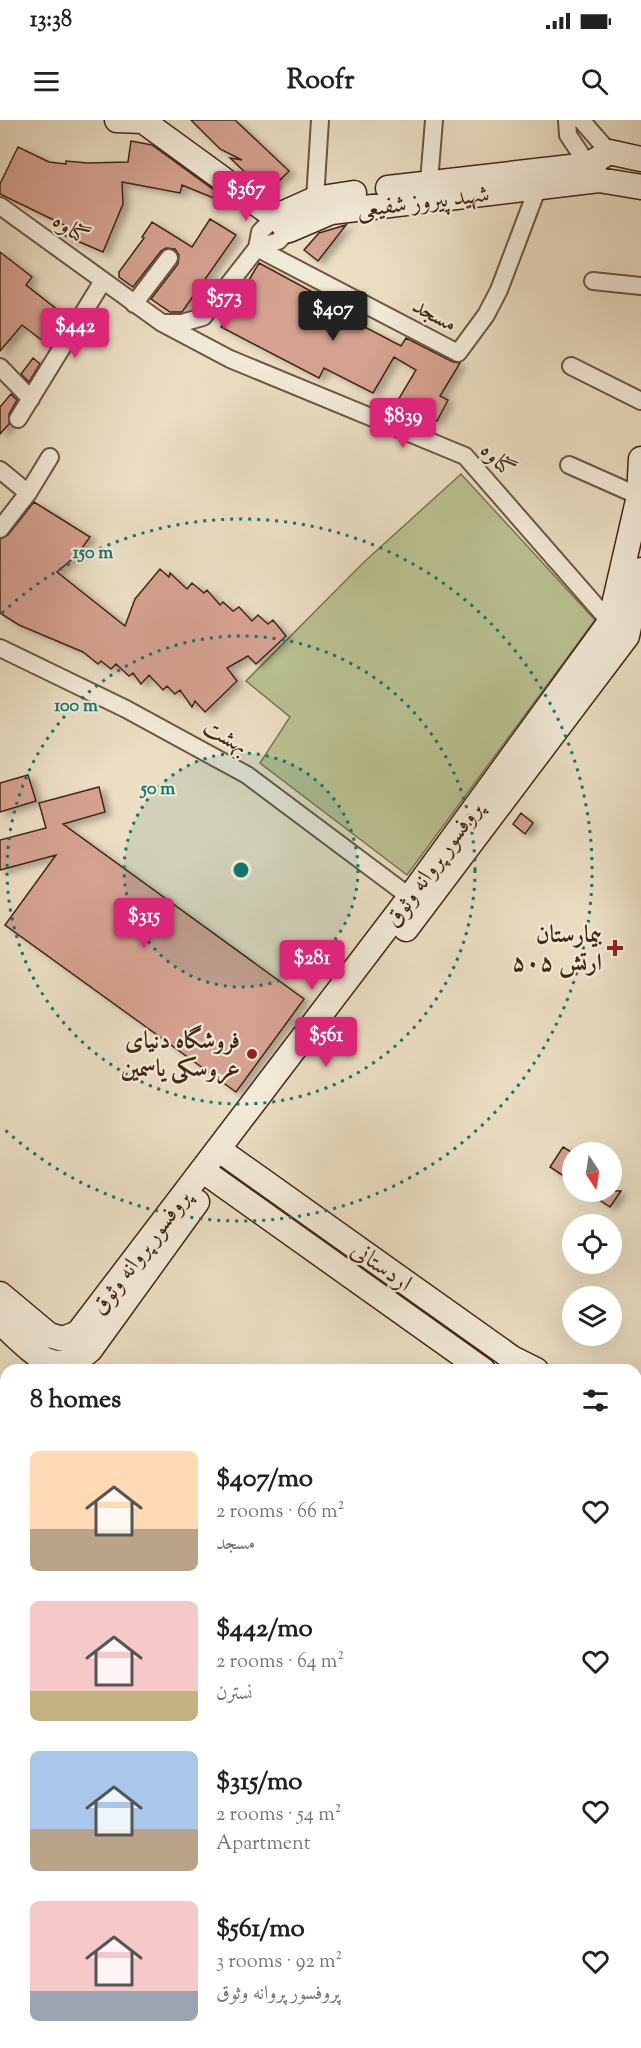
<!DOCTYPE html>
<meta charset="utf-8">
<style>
body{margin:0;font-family:"Sorts Mill Goudy",Amiri,serif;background:#f2f2f2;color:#222;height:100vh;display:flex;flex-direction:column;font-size:22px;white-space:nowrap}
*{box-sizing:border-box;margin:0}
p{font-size:20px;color:#767676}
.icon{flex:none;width:33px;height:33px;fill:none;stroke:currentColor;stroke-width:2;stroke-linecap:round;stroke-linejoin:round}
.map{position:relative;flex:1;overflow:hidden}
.panel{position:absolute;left:0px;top:1244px;width:642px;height:686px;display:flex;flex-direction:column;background:#fff;border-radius:18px 18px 0 0;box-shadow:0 6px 24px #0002}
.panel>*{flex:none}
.needle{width:39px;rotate:168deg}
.controls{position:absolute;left:562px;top:1022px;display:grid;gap:12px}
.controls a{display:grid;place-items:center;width:60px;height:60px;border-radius:50%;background:#fff;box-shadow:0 6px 24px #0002;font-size:30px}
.price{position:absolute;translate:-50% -51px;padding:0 14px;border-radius:6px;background:#db2777;color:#fff;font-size:20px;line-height:39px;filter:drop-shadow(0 2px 3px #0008)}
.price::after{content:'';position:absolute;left:50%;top:36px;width:18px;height:14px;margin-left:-9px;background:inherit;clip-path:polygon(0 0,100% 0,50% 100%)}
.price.current{background:#222;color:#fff}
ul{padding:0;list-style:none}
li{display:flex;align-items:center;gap:18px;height:150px;padding:0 30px}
li span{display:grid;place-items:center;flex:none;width:168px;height:120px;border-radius:9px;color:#555}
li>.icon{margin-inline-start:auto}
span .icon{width:72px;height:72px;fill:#fffc;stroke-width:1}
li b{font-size:26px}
h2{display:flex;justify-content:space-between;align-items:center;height:72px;padding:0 30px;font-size:26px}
.status{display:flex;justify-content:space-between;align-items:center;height:42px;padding:0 30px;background:#fff;direction:ltr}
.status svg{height:16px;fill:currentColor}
header{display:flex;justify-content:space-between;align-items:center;height:78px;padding:0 30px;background:#fff;font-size:27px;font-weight:800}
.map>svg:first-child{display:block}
</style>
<div class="status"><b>13:38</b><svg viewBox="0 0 49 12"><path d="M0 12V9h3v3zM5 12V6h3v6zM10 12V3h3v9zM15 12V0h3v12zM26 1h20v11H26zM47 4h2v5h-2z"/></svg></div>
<header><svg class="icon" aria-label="menu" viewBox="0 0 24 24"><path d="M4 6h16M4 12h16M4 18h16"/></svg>Roofr<svg class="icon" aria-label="search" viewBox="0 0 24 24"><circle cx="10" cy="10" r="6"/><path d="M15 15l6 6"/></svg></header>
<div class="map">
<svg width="641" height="1928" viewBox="0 0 641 1928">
<defs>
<filter id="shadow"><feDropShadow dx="6" dy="3.5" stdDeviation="3" flood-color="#0004"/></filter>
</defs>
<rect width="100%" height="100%" fill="#ebdec3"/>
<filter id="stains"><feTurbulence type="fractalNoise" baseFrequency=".00333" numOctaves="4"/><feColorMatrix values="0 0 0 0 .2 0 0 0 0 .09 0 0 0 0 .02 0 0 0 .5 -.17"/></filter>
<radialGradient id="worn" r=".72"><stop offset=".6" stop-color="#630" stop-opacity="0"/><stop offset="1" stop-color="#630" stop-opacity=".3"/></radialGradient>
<path fill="#bac192" stroke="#7e7453" stroke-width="1.5" d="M 461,354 L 595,500 L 407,755 L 260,643 L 290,597 L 246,561 L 364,442 Z"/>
<path fill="#d5a190" stroke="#432714" stroke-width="1.5" filter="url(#shadow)" d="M 191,0 L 235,0 L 289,51 L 267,73 L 230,38 L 242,40 L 220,29 Z
M 131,21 L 152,25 L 218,73 L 216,79 L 182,65 L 180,73 L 122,62 L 123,84 L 103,132 L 61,114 L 64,105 L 0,74 L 0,64 L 18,27 L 49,42 L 66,44 L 66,41 L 87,43 L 128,42 Z
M 210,99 L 236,115 L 182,192 L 170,192 L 151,179 L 178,144 L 179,135 L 175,129 L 166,128 L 161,131 L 133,167 L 119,157 L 119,152 L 144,118 L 142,117 L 152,102 L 192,127 Z
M 346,105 L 318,141 L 304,130 L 319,113 Z
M 0,132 L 32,157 L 26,165 L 68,198 L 48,225 L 22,205 L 0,231 Z
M 259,143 L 318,175 L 311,188 L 334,201 L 338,193 L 401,226 L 406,218 L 453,242 L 460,243 L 440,276 L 448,280 L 437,301 L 395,285 L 416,250 L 394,237 L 373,273 L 324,248 L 319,258 L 221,207 Z
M 33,238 L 40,244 L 29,262 L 21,254 Z
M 11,274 L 17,280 L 9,294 L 9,304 L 0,314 L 0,287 Z
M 34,382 L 90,417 L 77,435 L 57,452 L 125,506 L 135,479 L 160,449 L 169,457 L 170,453 L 187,469 L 192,463 L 204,473 L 207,470 L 220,485 L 223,482 L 233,491 L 239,487 L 252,501 L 258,495 L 268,504 L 273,500 L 286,516 L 256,544 L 248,536 L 227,548 L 237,561 L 205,592 L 195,581 L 192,587 L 180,570 L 175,574 L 167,566 L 163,570 L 149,555 L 141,564 L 133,553 L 129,556 L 116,544 L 111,549 L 101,541 L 98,544 L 83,532 L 19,505 L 0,493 L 0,419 L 8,415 Z
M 28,655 L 36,681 L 0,692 L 0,663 Z
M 99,667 L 105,692 L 63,704 L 304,879 L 236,972 L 5,805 L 56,735 L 0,750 L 0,720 L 46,708 L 39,683 Z
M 521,693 L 533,703 L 525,714 L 513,704 Z
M 563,1027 L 573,1033 L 573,1062 L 550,1047 Z
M 586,1071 L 621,1071 L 610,1087 Z"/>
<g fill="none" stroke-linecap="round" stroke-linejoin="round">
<g stroke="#6d5540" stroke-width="20">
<path id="minor" d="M 567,0 L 568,15 L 588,45
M 581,0 L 609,32
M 429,62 L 434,0
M 315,79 L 320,0
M 0,86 L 162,203 L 230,239 L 465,336 L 610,502
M 257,128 L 458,233 L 486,195 L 499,170 L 538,67
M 257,128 L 278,121 L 289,110
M 593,161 L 641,166
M 134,184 L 169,138
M 163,203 L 182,203 L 203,197 L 257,128 L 260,112 L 275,97
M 571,246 L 641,281
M 0,247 L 31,279
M 18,299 L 103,161
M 569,345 L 639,376
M 0,350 L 28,373
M 0,409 L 28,373 L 50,337
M 0,528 L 126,589 L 247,655 L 410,777
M 0,1621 L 6,1613
M 0,1721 L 6,1722
M 0,1804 L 6,1804
M 0,1827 L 6,1827
M 346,1923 L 372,1928
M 213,1928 L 214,1923"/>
</g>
<g stroke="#432714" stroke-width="27">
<path id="secondary" d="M 117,0 L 143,1 L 275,97 L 289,110 L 331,92 L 599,60
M 590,47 L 599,60 L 641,67
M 388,68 L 588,45 L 609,32 L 641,39
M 275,97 L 315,79 L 354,73
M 406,809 L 627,516 L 641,450
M 218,1029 L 512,1238 L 536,1250
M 202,1050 L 483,1250
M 0,1174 L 49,1215 L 63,1219 L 78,1213 L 410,777 L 610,502 L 639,376 L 641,339
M 0,1202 C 29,1227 53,1263 90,1230 L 197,1082
M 636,1304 L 641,1307
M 636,1347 L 641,1351
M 0,1582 L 6,1581
M 0,1602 L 6,1602
M 636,1682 L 641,1689
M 636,1721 L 641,1727"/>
</g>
<use href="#minor" stroke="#f2ead8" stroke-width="16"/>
<use href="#secondary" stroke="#f2ead8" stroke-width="24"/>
</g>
<circle cx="241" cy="750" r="117" fill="#0f766e" fill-opacity=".12"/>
<g fill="none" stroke="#0f766e" stroke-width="3" stroke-dasharray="3 6">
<circle cx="241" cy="750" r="117"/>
<circle cx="241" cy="750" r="234"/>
<path d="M2 493A351 351 0 1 1 2 1007"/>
</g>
<g fill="#8f2418" stroke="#f2ead8" stroke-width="2">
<path d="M612 819h6v6h6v6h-6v6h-6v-6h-6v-6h6z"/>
<circle cx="252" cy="934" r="6"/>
</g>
<g text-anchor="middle" stroke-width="4.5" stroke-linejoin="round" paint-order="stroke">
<g font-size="24" fill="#432714" stroke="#f2ead8">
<text transform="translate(423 81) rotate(-7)" y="8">شهید پیروز شفیعی</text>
<text transform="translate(71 108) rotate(36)" y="8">گناوه</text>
<text transform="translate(435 194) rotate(28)" y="8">مسجد</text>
<text transform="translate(498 339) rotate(46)" y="8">گناوه</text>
<text transform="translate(226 616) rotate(29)" y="8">بهشت</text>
<text transform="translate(433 744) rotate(-54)" y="8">پروفسور پروانه وثوق</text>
<text transform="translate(140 1132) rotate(-53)" y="8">پروفسور پروانه وثوق</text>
<text transform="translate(382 1146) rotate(35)" y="8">اردستانی</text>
</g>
<g font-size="24" font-weight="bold" fill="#432714" stroke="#f2ead8" text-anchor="end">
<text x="602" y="822">بیمارستان<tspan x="602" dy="28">۵۰۵ ارتش</tspan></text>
<text x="240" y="928">فروشگاه دنیای<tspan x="240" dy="28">عروسکی یاسمین</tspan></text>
</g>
</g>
<circle cx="241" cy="750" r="9" fill="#0f766e" stroke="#f2ead8" stroke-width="3"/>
<g font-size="18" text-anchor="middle" font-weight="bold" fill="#0f766e" stroke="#f2ead8" stroke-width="4.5" stroke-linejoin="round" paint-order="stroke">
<text x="93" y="438">150 m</text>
<text x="76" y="591">100 m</text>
<text x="158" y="674">50 m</text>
</g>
<rect width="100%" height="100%" filter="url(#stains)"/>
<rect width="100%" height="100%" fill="url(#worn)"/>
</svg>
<div class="controls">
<a><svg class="needle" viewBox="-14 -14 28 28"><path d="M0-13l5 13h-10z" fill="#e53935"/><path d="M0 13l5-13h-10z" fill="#767676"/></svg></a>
<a><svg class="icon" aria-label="locate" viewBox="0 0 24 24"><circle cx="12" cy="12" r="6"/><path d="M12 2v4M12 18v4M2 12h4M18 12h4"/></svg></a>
<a><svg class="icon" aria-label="layers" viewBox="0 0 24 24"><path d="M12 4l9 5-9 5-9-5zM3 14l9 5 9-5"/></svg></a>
</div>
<b class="price" style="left:246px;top:102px">$367</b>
<b class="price" style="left:224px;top:210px">$573</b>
<b class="price current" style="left:333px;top:222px">$407</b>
<b class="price" style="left:75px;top:239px">$442</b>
<b class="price" style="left:403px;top:329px">$839</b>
<b class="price" style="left:144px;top:829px">$315</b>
<b class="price" style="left:312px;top:871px">$281</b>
<b class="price" style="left:326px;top:948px">$561</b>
<section class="panel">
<h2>8 homes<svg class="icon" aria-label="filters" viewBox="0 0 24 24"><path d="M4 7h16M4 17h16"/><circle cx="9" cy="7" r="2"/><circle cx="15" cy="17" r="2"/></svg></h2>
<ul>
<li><span style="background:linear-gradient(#ffd9b3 65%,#b9a48a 0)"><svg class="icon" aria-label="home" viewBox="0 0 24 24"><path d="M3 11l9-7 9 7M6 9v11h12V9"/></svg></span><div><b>$407/mo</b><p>2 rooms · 66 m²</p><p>مسجد</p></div><svg class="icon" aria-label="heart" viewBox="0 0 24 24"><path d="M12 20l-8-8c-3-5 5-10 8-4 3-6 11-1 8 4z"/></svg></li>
<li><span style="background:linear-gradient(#f6c9c9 75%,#c2b280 0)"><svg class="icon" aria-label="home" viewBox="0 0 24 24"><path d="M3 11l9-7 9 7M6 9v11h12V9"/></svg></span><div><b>$442/mo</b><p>2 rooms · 64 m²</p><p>نسترن</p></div><svg class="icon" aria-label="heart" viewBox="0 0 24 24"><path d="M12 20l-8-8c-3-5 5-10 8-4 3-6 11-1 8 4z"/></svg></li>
<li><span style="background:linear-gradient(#a9c7e8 65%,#b9a48a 0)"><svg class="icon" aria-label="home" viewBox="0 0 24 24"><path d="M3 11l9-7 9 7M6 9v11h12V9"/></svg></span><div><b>$315/mo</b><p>2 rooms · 54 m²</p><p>Apartment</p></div><svg class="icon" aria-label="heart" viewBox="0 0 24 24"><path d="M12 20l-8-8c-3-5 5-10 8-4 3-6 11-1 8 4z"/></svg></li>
<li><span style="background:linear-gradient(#f6c9c9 75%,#9aa5b1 0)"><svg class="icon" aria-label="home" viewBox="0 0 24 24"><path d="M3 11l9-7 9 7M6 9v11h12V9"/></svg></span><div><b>$561/mo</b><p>3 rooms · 92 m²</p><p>پروفسور پروانه وثوق</p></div><svg class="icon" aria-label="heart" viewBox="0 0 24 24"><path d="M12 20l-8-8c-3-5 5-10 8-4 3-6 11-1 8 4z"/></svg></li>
</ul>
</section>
</div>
